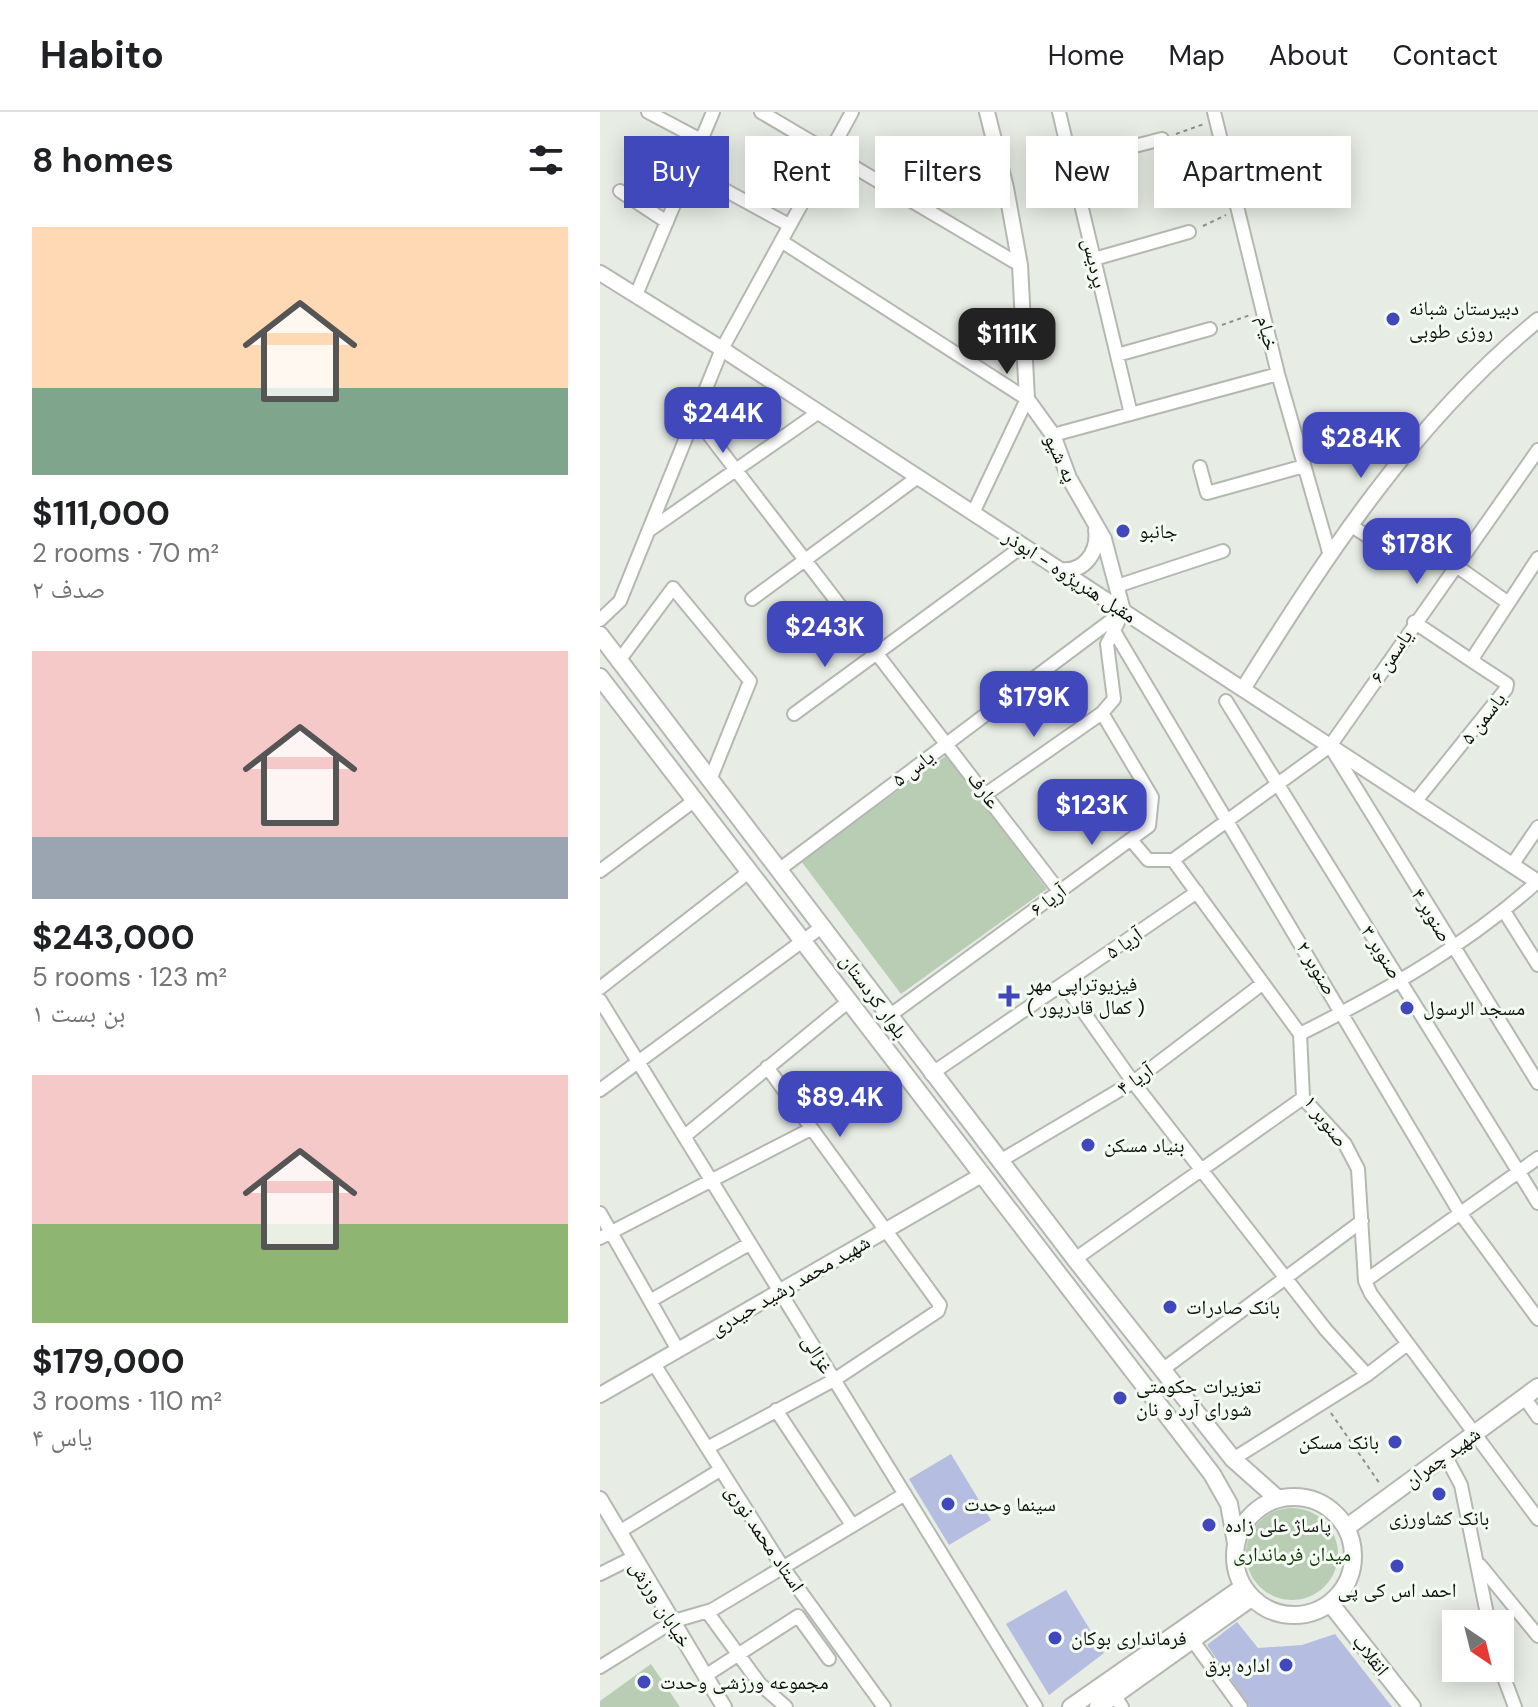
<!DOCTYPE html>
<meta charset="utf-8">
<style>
body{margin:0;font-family:"DM Sans","Noto Naskh Arabic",sans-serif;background:#f6f6f6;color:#202124;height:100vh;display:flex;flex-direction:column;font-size:30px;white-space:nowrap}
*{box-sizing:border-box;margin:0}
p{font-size:26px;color:#757577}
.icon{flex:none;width:44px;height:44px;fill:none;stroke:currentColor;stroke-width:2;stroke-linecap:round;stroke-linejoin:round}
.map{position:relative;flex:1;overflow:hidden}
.side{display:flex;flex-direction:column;background:#fff;width:600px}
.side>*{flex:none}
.guide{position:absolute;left:24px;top:24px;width:760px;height:72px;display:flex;gap:16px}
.needle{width:52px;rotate:145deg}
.buttons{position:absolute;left:842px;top:1498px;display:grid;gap:16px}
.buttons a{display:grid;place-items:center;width:72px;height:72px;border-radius:0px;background:#fff;box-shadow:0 4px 20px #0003;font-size:40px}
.price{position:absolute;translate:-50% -68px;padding:0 18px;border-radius:16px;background:#4048bc;color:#fff;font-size:26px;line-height:52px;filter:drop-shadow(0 2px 4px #0008)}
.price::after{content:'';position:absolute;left:50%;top:48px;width:24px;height:18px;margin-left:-12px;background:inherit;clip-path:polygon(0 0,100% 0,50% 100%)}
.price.on{background:#222;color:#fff}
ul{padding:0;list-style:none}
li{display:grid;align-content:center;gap:16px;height:424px;padding:0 32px}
li span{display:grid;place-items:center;height:248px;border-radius:0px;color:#555}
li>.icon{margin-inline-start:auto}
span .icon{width:144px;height:144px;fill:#fffc;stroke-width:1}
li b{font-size:34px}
h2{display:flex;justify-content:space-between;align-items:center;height:96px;padding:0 32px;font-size:34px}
.pill{padding:0 28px;border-radius:0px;background:#fff;box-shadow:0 4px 20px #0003;font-size:28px;line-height:72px}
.pill.on{background:#4048bc;color:#fff}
header{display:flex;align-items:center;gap:48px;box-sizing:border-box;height:112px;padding:0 40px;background:#fff;border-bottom:2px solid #e0e0e0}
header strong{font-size:38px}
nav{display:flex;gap:44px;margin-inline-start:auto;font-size:28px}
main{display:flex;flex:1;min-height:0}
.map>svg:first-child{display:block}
</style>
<header>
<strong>Habito</strong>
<nav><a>Home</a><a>Map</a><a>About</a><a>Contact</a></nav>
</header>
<main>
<section class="side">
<h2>8 homes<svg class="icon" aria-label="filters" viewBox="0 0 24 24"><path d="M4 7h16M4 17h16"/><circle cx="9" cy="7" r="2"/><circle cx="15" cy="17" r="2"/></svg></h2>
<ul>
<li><span style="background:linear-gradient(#ffd9b3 65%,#7fa58c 0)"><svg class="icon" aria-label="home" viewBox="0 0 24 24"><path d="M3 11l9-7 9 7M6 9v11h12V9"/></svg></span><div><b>$111,000</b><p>2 rooms · 70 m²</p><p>صدف ۲</p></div></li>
<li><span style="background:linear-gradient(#f6c9c9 75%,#9aa5b1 0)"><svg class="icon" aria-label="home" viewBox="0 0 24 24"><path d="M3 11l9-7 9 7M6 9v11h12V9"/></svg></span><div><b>$243,000</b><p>5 rooms · 123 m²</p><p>بن بست ۱</p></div></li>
<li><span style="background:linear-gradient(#f6c9c9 60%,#8fb573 0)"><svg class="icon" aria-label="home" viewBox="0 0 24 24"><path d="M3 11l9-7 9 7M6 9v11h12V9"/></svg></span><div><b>$179,000</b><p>3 rooms · 110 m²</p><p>یاس ۴</p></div></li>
</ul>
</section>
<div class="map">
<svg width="938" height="1595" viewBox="0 0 938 1595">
<rect width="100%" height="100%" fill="#e7ede5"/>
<path fill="#b8cdb3" d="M 347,643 L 447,777 L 301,882 L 201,749 Z
M646 1442a46 46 0 1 1 92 0a46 46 0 1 1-92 0Z
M 51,1552 L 80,1595 L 0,1595 L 0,1589 Z"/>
<path fill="#b5bde0" d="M 351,1342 L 391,1408 L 349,1433 L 309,1367 Z
M 466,1478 L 504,1541 L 449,1583 L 406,1512 Z
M 637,1510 L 658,1536 L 702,1533 L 735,1522 L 792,1595 L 650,1595 L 607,1533 Z"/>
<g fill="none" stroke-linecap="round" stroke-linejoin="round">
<g stroke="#b3b9b1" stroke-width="16">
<path id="minor" d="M 48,0 L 101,28
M 161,0 L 420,153
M 459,0 L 531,302
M 614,0 L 678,262 L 729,440
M 472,50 L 562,27
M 88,58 L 189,113
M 20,79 L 67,110
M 181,129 L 427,287 L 373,401
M 494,147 L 589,120
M 36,183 L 113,0
M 517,243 L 610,217
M 96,306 L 459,779
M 453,323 L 678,262
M 600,355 L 607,381 L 704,354
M 750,413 L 800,445
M 51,417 L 219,300
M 855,453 L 907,490
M 517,474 L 623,439
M 152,487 L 318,365
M 523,499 L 514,519 L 860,1101 L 938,1207
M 0,508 L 20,489 L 122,237 L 252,0
M 814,510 L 875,551
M 18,550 L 73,476 L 150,569 L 110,668
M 626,589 L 938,1091
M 194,602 L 423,434
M 730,634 L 938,971
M 386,682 L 502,601
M 815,690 L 906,577 L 907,572 L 875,551 L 874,544 L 938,446
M 532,729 L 548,748 L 573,748 L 730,634 L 938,338
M 573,748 L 700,922 L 703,986 L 745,1032 L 758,1057 L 765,1169 L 771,1182 L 938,1407
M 912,753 L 938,715
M 180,757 L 521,501
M 0,759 L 95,688
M 904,799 L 938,853
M 464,872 L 533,970 L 726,1218 L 767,1263
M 0,876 L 149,760
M 0,888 L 436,1595
M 289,904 L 549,714 L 552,685 L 502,601 L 514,587 L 507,532 L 514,519
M 700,922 C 784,880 867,833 937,770
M 331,962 L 597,780
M 0,978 L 223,814
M 86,1023 L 249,889
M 400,1049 L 533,970 L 662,872
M 0,1101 L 78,1238
M 0,1126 L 211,1017
M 475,1147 L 703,986
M 765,1169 L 938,1046
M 50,1189 L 149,1132
M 54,1252 L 182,1454 L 284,1595
M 562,1258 L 762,1109
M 924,1285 L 938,1305
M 176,1298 L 252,1413
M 107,1336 L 234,1268 L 338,1199 L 340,1193 L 167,955
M 845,1343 L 861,1373 L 889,1512
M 633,1347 L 767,1263 L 806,1233
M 19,1420 L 120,1358
M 880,1453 L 938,1524
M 0,1462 L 32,1446
M 108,1501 L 160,1572 L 186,1595
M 593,1529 L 641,1595
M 0,1555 L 74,1509 L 112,1498 L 305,1382
M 900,1555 L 915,1595
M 105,1564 L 198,1504 L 229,1547
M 515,1584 L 522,1595"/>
</g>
<g stroke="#b3b9b1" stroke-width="18">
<path id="tertiary" d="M 387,0 L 406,76 L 420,153 L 427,287 L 453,323 L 469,366 L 504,427 L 523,499
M 0,161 L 122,237 L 938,770
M 460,458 C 484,461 499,440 496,418
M 643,577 C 727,443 813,310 938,208
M 0,1283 L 380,1064
M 0,1387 L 124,1595"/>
</g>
<g stroke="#b3b9b1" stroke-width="20">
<path id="secondary" d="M 0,523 L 475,1147 L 633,1347 L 678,1387
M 0,565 L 612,1362 L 629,1392 L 636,1431
M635 1444a59 59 0 1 1 118 0a59 59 0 1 1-118 0Z
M 746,1416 L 938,1275
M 730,1491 L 812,1595
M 471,1595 L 643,1475
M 498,1595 L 651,1486"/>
</g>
<path stroke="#8c908a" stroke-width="2" stroke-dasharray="4 4" stroke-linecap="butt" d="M 576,22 L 604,12
M 603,114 L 626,103
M 622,213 L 650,203
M 731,1301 L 780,1372"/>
<use href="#minor" stroke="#fff" stroke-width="12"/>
<use href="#tertiary" stroke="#fff" stroke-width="14"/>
<use href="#secondary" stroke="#fff" stroke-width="16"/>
</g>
<g fill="#4048bc" stroke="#f4fbf2" stroke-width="3">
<circle cx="793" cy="207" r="8"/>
<circle cx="523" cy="419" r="8"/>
<path d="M405 872h8v8h8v8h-8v8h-8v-8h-8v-8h8z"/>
<circle cx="807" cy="896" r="8"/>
<circle cx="488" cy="1033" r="8"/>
<circle cx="570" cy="1195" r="8"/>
<circle cx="520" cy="1286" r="8"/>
<circle cx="795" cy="1330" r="8"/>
<circle cx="839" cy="1382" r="8"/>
<circle cx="348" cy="1392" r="8"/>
<circle cx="609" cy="1413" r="8"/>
<circle cx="797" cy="1454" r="8"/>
<circle cx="455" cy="1526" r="8"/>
<circle cx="686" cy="1553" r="8"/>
<circle cx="44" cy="1570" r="8"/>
</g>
<g text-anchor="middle" stroke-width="6" stroke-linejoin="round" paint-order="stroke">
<g font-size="20" fill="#0d0f0c" stroke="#f4fbf2">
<text transform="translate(495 151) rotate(77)" y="7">پردیس</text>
<text transform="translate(668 221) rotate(76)" y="7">خیام</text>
<text transform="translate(461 346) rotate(65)" y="7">په شیو</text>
<text transform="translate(470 464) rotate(33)" y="7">مقبل هنرپژوه - ابوذر</text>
<text transform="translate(791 544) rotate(-56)" y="7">یاسمن ۶</text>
<text transform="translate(883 606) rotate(-52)" y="7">یاسمن ۵</text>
<text transform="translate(313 656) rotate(-37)" y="7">یاس ۵</text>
<text transform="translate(384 678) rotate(53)" y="7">عارف</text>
<text transform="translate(448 788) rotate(-36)" y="7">آریا ۶</text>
<text transform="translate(832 803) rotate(59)" y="7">صنوبر ۴</text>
<text transform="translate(524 831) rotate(-34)" y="7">آریا ۵</text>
<text transform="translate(782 840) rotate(58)" y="7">صنوبر ۳</text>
<text transform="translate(717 856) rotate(59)" y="7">صنوبر ۲</text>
<text transform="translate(274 884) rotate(54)" y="7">بلوار کردستان</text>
<text transform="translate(535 967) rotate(-34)" y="7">آریا ۴</text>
<text transform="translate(726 1009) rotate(53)" y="7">صنوبر ۱</text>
<text transform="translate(190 1173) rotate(-30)" y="7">شهید محمد رشید حیدری</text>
<text transform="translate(218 1242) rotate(59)" y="7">غزالی</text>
<text transform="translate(842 1345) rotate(-36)" y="7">شهید چمران</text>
<text transform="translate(165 1426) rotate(56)" y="7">استاد محمد نوری</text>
<text transform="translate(61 1492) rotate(58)" y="7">خیابان ورزش</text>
<text transform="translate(771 1543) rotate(52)" y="7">انقلاب</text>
</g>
<g font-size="20" fill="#0d0f0c" stroke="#f4fbf2" text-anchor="start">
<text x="809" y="203">دبیرستان شبانه<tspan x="809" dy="23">روزی طوبی</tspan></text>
<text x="539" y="426">جانبو</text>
<text x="427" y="879">فیزیوتراپی مهر<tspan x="427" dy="23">( کمال قادرپور )</tspan></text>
<text x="823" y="903">مسجد الرسول</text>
<text x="504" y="1040">بنیاد مسکن</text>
<text x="586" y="1202">بانک صادرات</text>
<text x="536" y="1281">تعزیرات حکومتی<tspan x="536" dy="23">شورای آرد و نان</tspan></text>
<text x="779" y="1337" text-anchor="end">بانک مسکن</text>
<text x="364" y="1399">سینما وحدت</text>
<text x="839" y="1413" text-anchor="middle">بانک کشاورزی</text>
<text x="625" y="1420">پاساژ علی زاده</text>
<text x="797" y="1485" text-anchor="middle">احمد اس کی پی</text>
<text x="471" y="1533">فرمانداری بوکان</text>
<text x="670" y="1560" text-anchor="end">اداره برق</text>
<text x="60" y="1577">مجموعه ورزشی وحدت</text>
</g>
<g font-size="20" fill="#15370d" stroke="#f4fbf2">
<text x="692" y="1449">میدان فرمانداری</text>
</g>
</g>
</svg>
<div class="buttons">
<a><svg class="needle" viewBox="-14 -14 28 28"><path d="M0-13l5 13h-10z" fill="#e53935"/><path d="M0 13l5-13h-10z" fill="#757577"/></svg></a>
</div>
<b class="price on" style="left:407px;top:264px">$111K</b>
<b class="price" style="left:123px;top:343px">$244K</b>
<b class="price" style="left:761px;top:368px">$284K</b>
<b class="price" style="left:817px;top:474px">$178K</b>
<b class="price" style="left:225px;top:557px">$243K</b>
<b class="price" style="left:434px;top:627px">$179K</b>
<b class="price" style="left:492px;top:735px">$123K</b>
<b class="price" style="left:240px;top:1027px">$89.4K</b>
<div class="guide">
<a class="pill on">Buy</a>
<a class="pill">Rent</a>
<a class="pill">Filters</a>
<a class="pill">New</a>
<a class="pill">Apartment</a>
</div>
</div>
</main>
